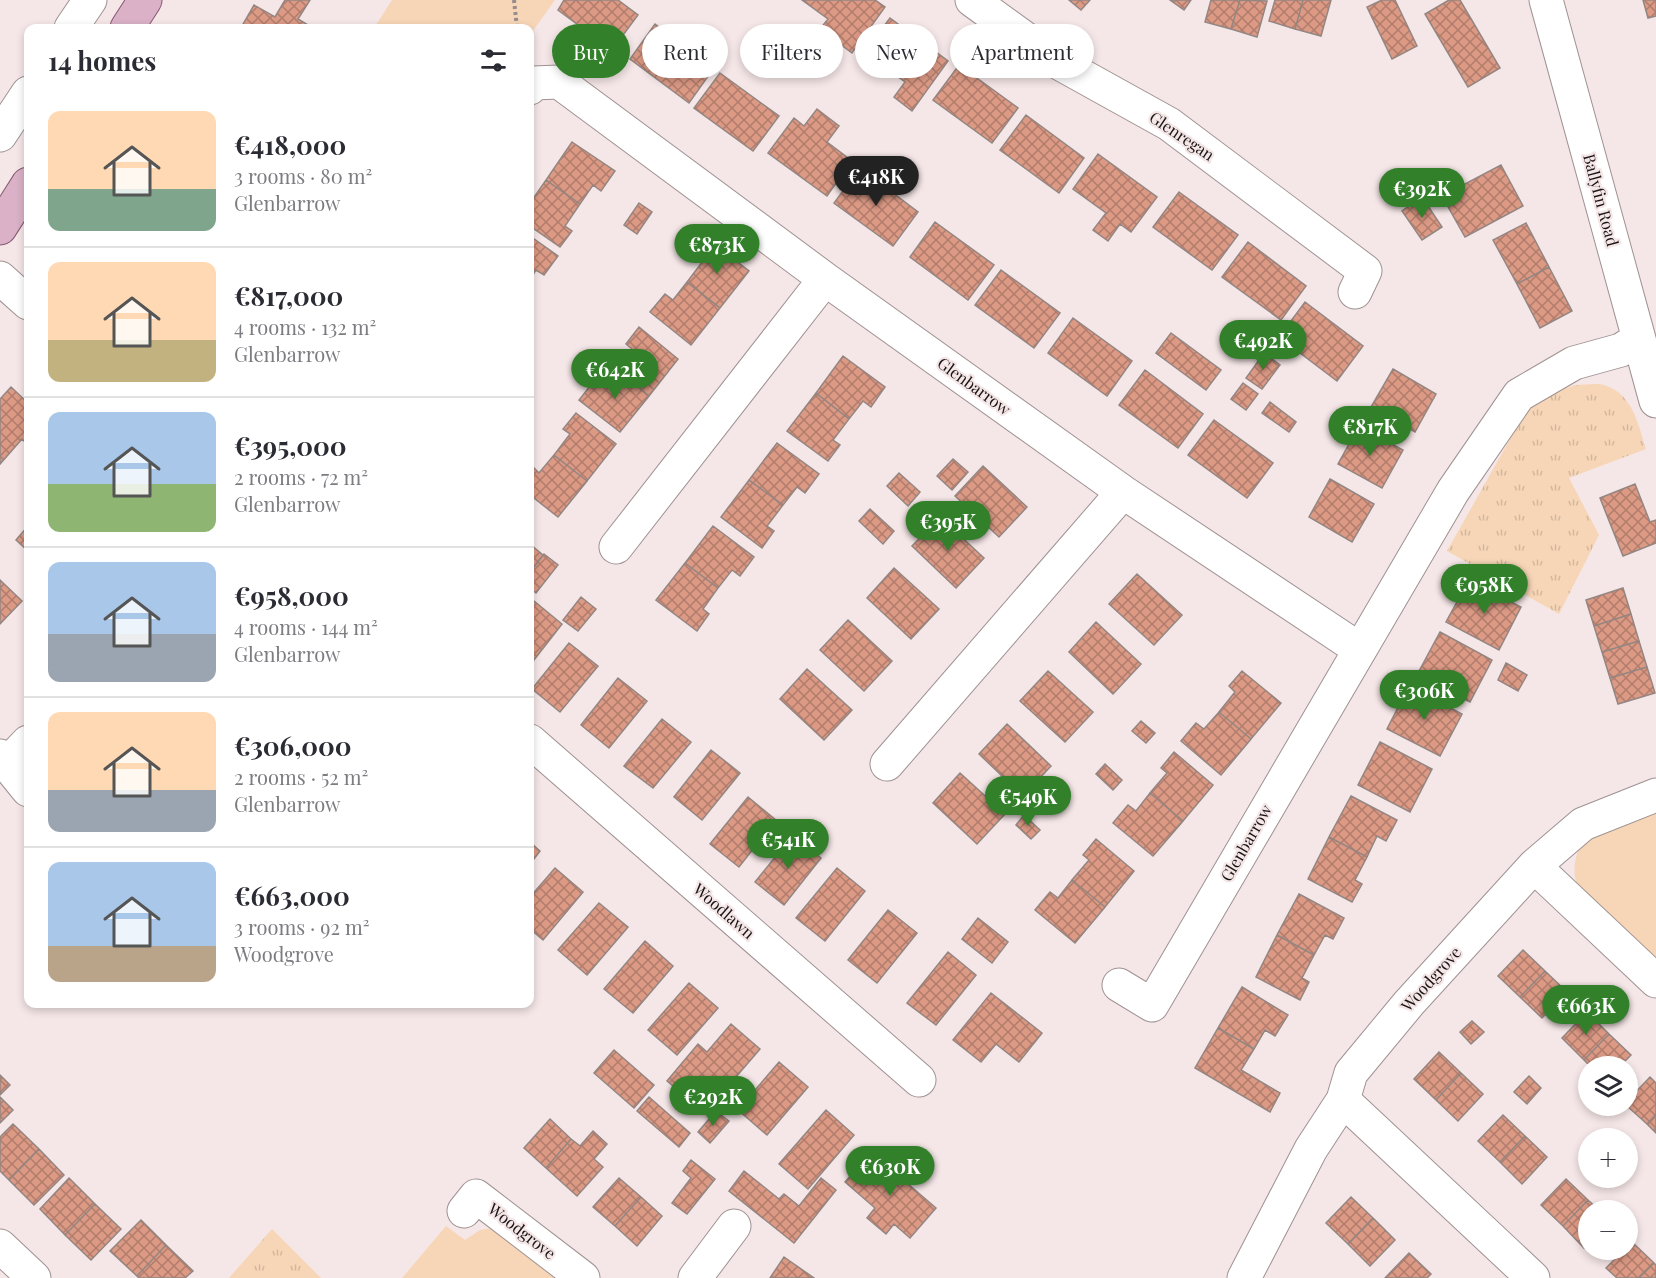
<!DOCTYPE html>
<meta charset="utf-8">
<style>
body{margin:0;font-family:"Playfair Display",serif;background:#f7f7f7;color:#2b2b33;height:100vh;display:flex;flex-direction:column;font-size:22px;white-space:nowrap}
*{box-sizing:border-box;margin:0}
p{font-size:20px;color:#7c7c81}
.icon{flex:none;width:33px;height:33px;fill:none;stroke:currentColor;stroke-width:2;stroke-linecap:round;stroke-linejoin:round}
.map{position:relative;flex:1;overflow:hidden}
.side{position:absolute;left:24px;top:24px;width:510px;height:984px;display:flex;flex-direction:column;background:#fff;border-radius:12px;box-shadow:0 3px 9px #0003}
.side>*{flex:none}
.hud{position:absolute;left:552px;top:24px;width:570px;height:54px;display:flex;gap:12px}
.controls{position:absolute;left:1578px;top:1056px;display:grid;gap:12px}
.controls a{display:grid;place-items:center;width:60px;height:60px;border-radius:50%;background:#fff;box-shadow:0 3px 9px #0003;font-size:30px}
.price{position:absolute;translate:-50% -51px;padding:0 14px;border-radius:21px;background:#32802a;color:#fff;font-size:20px;line-height:39px;filter:drop-shadow(0 2px 3px #0008)}
.price::after{content:'';position:absolute;left:50%;top:36px;width:18px;height:14px;margin-left:-9px;background:inherit;clip-path:polygon(0 0,100% 0,50% 100%)}
.price.active{background:#222;color:#fff}
ul{padding:0;list-style:none}
li{display:flex;align-items:center;gap:18px;height:150px;padding:0 24px}
li+li{border-top:2px solid #e1e1e2}
li span{display:grid;place-items:center;flex:none;width:168px;height:120px;border-radius:12px;color:#555}
li>.icon{margin-inline-start:auto}
span .icon{width:72px;height:72px;fill:#fffc;stroke-width:1}
li b{font-size:26px}
h2{display:flex;justify-content:space-between;align-items:center;height:72px;padding:0 24px;font-size:26px}
.pill{padding:0 21px;border-radius:27px;background:#fff;box-shadow:0 3px 9px #0003;font-size:21px;line-height:54px}
.pill.active{background:#32802a;color:#fff}
.map>svg:first-child{display:block}
</style>
<div class="map">
<svg width="1656" height="1278" viewBox="0 0 1656 1278">
<defs>
<pattern id="grass-tufts" width="24" height="20" patternUnits="userSpaceOnUse" patternTransform="scale(1.5)"><rect width="24" height="20" fill="#f7d6b7"/><path d="M3 7l-1-3M5 7V3M7 7l1-3M15 17l-1-3M17 17v-4M19 17l1-3" fill="none" stroke="#d3b79c"/></pattern>
<pattern id="building-cross-hatch" width="8" height="8" patternUnits="userSpaceOnUse" patternTransform="scale(1.5)"><rect width="8" height="8" fill="#dc9a85"/><path d="M0 0l8 8M0 8l8-8" fill="none" stroke="#b17c6c"/></pattern>
</defs>
<rect width="100%" height="100%" fill="#f5e6e7"/>
<path fill="url(#grass-tufts)" d="M 1576,385 C 1585,385 1596,383 1604,385 C 1633,394 1638,424 1646,449 L 1569,478 L 1599,535 L 1559,614 L 1447,551 L 1531,402 L 1546,394 Z
M 272,1229 L 321,1278 L 229,1278 Z"/>
<path fill="#f7d6b7" d="M 392,0 L 555,0 L 530,35 L 530,28 L 374,28 Z
M 1656,808 L 1656,963 L 1577,885 C 1572,869 1575,857 1582,841 Z
M 446,1226 L 465,1240 L 480,1230 L 492,1228 L 562,1278 L 402,1278 Z"/>
<path fill="url(#building-cross-hatch)" stroke="#938682" stroke-width="1.5" d="M 285,0 L 310,0 L 298,19 L 313,28 L 246,28 L 242,26 L 254,5 L 275,17 Z
M 564,0 L 618,0 L 638,15 L 612,50 L 558,10 Z
M 802,0 L 875,0 L 885,7 L 852,53 L 820,29 L 828,19 Z
M 1069,0 L 1090,0 L 1081,10 Z
M 1170,0 L 1191,0 L 1184,10 Z
M 1211,0 L 1240,0 L 1231,29 L 1205,22 Z
M 1240,0 L 1267,1 L 1257,37 L 1231,29 Z
M 1275,0 L 1303,0 L 1295,29 L 1269,21 Z
M 1303,0 L 1331,0 L 1321,36 L 1295,29 Z
M 1382,0 L 1395,0 L 1417,46 L 1392,59 L 1367,7 Z
M 1449,0 L 1460,0 L 1500,68 L 1468,87 L 1425,14 Z
M 1643,0 L 1656,0 L 1656,16 L 1648,18 Z
M 890,18 L 948,61 L 912,111 L 894,97 L 905,82 L 864,52 Z
M 655,24 L 714,68 L 689,103 L 630,59 Z
M 959,65 L 1018,108 L 992,143 L 933,100 Z
M 720,73 L 779,116 L 753,151 L 694,108 Z
M 817,109 L 839,126 L 827,142 L 852,161 L 827,196 L 768,153 L 794,118 L 804,126 Z
M 1026,115 L 1084,158 L 1059,193 L 1000,150 Z
M 572,142 L 615,171 L 601,191 L 593,185 L 580,204 L 546,180 Z
M 1098,154 L 1157,197 L 1131,232 L 1120,224 L 1108,241 L 1093,230 L 1106,213 L 1073,189 Z
M 1501,165 L 1523,206 L 1465,237 L 1442,196 Z
M 860,168 L 918,212 L 893,246 L 834,203 Z
M 546,180 L 580,204 L 565,226 L 572,231 L 560,247 L 530,226 L 530,203 Z
M 1179,192 L 1238,235 L 1212,270 L 1153,227 Z
M 1422,197 L 1442,227 L 1422,240 L 1402,211 Z
M 639,203 L 652,212 L 637,234 L 624,225 Z
M 935,222 L 994,265 L 968,300 L 910,257 Z
M 1526,223 L 1549,267 L 1517,284 L 1493,240 Z
M 530,236 L 558,256 L 544,275 L 536,270 L 530,279 Z
M 709,240 L 749,271 L 720,308 L 687,282 L 703,261 L 697,256 Z
M 1248,242 L 1306,286 L 1281,320 L 1222,277 Z
M 1549,267 L 1572,311 L 1540,328 L 1517,284 Z
M 1001,270 L 1060,313 L 1034,348 L 975,305 Z
M 687,282 L 720,308 L 691,345 L 650,312 L 665,294 L 673,300 Z
M 1305,302 L 1363,346 L 1337,381 L 1279,337 Z
M 1073,318 L 1132,361 L 1107,396 L 1048,353 Z
M 639,327 L 678,359 L 649,396 L 616,369 L 632,349 L 626,344 Z
M 1171,333 L 1221,370 L 1206,390 L 1156,353 Z
M 1264,353 L 1280,365 L 1262,389 L 1246,378 Z
M 843,356 L 885,387 L 871,407 L 863,401 L 849,419 L 816,393 Z
M 616,369 L 649,396 L 620,432 L 579,400 L 594,381 L 602,387 Z
M 1393,369 L 1436,394 L 1415,432 L 1371,407 Z
M 1145,370 L 1203,414 L 1178,448 L 1119,405 Z
M 1243,383 L 1258,394 L 1246,410 L 1231,399 Z
M 11,387 L 28,403 L 28,445 L 22,439 L 0,464 L 0,399 Z
M 816,393 L 849,419 L 833,440 L 840,445 L 828,461 L 787,431 Z
M 1270,402 L 1296,422 L 1289,432 L 1262,413 Z
M 576,413 L 616,444 L 587,481 L 554,455 L 570,434 L 563,429 Z
M 1214,420 L 1273,463 L 1247,498 L 1188,455 Z
M 1359,426 L 1403,450 L 1382,488 L 1338,464 Z
M 777,443 L 819,474 L 805,493 L 797,487 L 783,505 L 749,480 Z
M 554,455 L 587,481 L 558,517 L 530,495 L 530,469 L 532,466 L 539,473 Z
M 953,459 L 968,472 L 952,490 L 937,476 Z
M 983,466 L 1027,507 L 999,537 L 955,496 Z
M 899,473 L 920,492 L 908,506 L 887,486 Z
M 1330,479 L 1374,504 L 1352,542 L 1309,517 Z
M 749,480 L 783,505 L 767,526 L 774,531 L 762,548 L 721,517 Z
M 1635,484 L 1650,522 L 1656,520 L 1656,543 L 1623,556 L 1600,498 Z
M 870,509 L 894,531 L 883,544 L 859,521 Z
M 940,517 L 984,558 L 956,588 L 912,546 Z
M 28,526 L 28,551 L 16,540 Z
M 713,526 L 754,557 L 740,576 L 732,570 L 718,588 L 685,563 Z
M 530,544 L 543,555 L 530,572 Z
M 544,554 L 558,565 L 536,593 L 530,588 L 530,572 Z
M 685,563 L 718,588 L 703,609 L 709,614 L 697,631 L 656,600 Z
M 894,568 L 939,609 L 911,639 L 867,598 Z
M 1137,574 L 1182,615 L 1154,645 L 1109,604 Z
M 0,580 L 22,601 L 0,624 Z
M 1469,580 L 1521,607 L 1499,650 L 1446,622 Z
M 1623,588 L 1631,614 L 1594,626 L 1586,600 Z
M 581,597 L 596,609 L 578,631 L 563,620 Z
M 534,601 L 562,624 L 530,665 L 530,606 Z
M 1631,614 L 1639,641 L 1602,652 L 1594,626 Z
M 848,620 L 892,661 L 864,691 L 820,650 Z
M 1096,622 L 1141,664 L 1113,694 L 1069,652 Z
M 1440,632 L 1492,660 L 1470,702 L 1417,675 Z
M 1639,641 L 1647,667 L 1610,678 L 1602,652 Z
M 569,643 L 598,666 L 560,712 L 532,689 Z
M 1506,663 L 1527,675 L 1518,691 L 1498,680 Z
M 1647,667 L 1655,693 L 1618,704 L 1610,678 Z
M 807,669 L 852,710 L 824,740 L 780,699 Z
M 1048,671 L 1093,712 L 1065,742 L 1020,701 Z
M 1242,671 L 1281,703 L 1251,739 L 1219,712 L 1235,692 L 1229,686 Z
M 618,678 L 647,701 L 609,748 L 581,725 Z
M 1409,686 L 1462,714 L 1440,756 L 1387,729 Z
M 1219,712 L 1251,739 L 1221,775 L 1181,741 L 1196,723 L 1204,729 Z
M 662,719 L 691,742 L 653,788 L 624,766 Z
M 1141,721 L 1155,733 L 1146,743 L 1132,731 Z
M 1007,724 L 1051,766 L 1023,796 L 979,754 Z
M 1380,742 L 1432,769 L 1410,812 L 1358,785 Z
M 711,750 L 740,773 L 702,820 L 674,797 Z
M 1174,752 L 1213,785 L 1183,821 L 1150,793 L 1167,773 L 1161,768 Z
M 1105,764 L 1122,780 L 1113,790 L 1096,774 Z
M 960,773 L 1005,814 L 977,844 L 933,803 Z
M 1150,793 L 1183,821 L 1153,856 L 1113,823 L 1128,805 L 1136,811 Z
M 1351,796 L 1397,820 L 1386,841 L 1377,836 L 1367,857 L 1329,837 Z
M 748,797 L 776,820 L 739,867 L 710,844 Z
M 1024,815 L 1040,830 L 1031,839 L 1016,825 Z
M 793,835 L 821,858 L 784,905 L 755,882 Z
M 1329,837 L 1367,857 L 1355,880 L 1362,884 L 1352,902 L 1308,879 Z
M 1096,839 L 1134,871 L 1105,907 L 1072,880 L 1089,860 L 1083,855 Z
M 530,842 L 540,851 L 530,864 Z
M 555,868 L 583,892 L 543,940 L 530,929 L 530,897 Z
M 837,868 L 865,891 L 825,941 L 796,918 Z
M 1072,880 L 1105,907 L 1075,943 L 1035,910 L 1050,892 L 1058,898 Z
M 1299,894 L 1344,918 L 1333,939 L 1325,935 L 1314,955 L 1277,935 Z
M 599,903 L 628,927 L 587,975 L 558,950 Z
M 888,910 L 917,933 L 877,983 L 848,960 Z
M 978,918 L 1008,942 L 992,963 L 962,939 Z
M 1277,935 L 1314,955 L 1302,978 L 1309,982 L 1300,1000 L 1256,977 Z
M 645,941 L 673,966 L 633,1013 L 604,989 Z
M 1523,950 L 1545,971 L 1520,997 L 1498,976 Z
M 948,952 L 976,975 L 936,1025 L 907,1003 Z
M 1545,971 L 1567,992 L 1542,1018 L 1520,997 Z
M 689,983 L 718,1008 L 677,1055 L 648,1030 Z
M 1242,987 L 1288,1015 L 1275,1036 L 1265,1030 L 1254,1049 L 1218,1028 Z
M 991,993 L 1042,1033 L 1019,1062 L 996,1044 L 981,1062 L 953,1040 Z
M 1587,1012 L 1609,1034 L 1584,1060 L 1562,1038 Z
M 1472,1021 L 1484,1032 L 1471,1044 L 1460,1032 Z
M 731,1024 L 760,1049 L 705,1113 L 667,1081 L 698,1044 L 707,1052 Z
M 1218,1028 L 1254,1049 L 1241,1070 L 1280,1093 L 1270,1112 L 1195,1068 Z
M 1609,1034 L 1631,1055 L 1620,1066 L 1590,1066 L 1584,1060 Z
M 614,1050 L 654,1085 L 634,1108 L 594,1073 Z
M 1439,1052 L 1461,1073 L 1436,1100 L 1414,1079 Z
M 779,1062 L 808,1087 L 767,1135 L 738,1110 Z
M 1461,1073 L 1483,1094 L 1458,1121 L 1436,1100 Z
M 0,1075 L 10,1085 L 0,1095 Z
M 1529,1076 L 1541,1088 L 1527,1104 L 1514,1092 Z
M 1650,1077 L 1656,1083 L 1656,1114 L 1647,1124 L 1627,1106 L 1628,1100 Z
M 0,1097 L 13,1110 L 0,1123 Z
M 649,1097 L 690,1133 L 679,1147 L 637,1111 Z
M 826,1110 L 854,1135 L 808,1189 L 779,1164 Z
M 716,1111 L 729,1121 L 710,1143 L 698,1132 Z
M 1656,1114 L 1656,1133 L 1647,1124 Z
M 1503,1115 L 1525,1136 L 1500,1162 L 1478,1141 Z
M 550,1119 L 571,1139 L 546,1168 L 524,1148 Z
M 13,1124 L 39,1149 L 9,1180 L 0,1171 L 0,1137 Z
M 593,1131 L 607,1144 L 594,1159 L 603,1167 L 577,1196 L 546,1168 L 571,1139 L 580,1146 Z
M 1525,1136 L 1547,1157 L 1522,1184 L 1500,1162 Z
M 39,1149 L 64,1175 L 34,1205 L 9,1180 Z
M 871,1152 L 936,1208 L 910,1238 L 894,1224 L 886,1234 L 867,1218 L 875,1208 L 845,1182 Z
M 691,1160 L 715,1179 L 687,1214 L 672,1203 L 691,1178 L 683,1171 Z
M 744,1171 L 779,1199 L 784,1194 L 799,1206 L 821,1178 L 836,1190 L 794,1243 L 729,1191 Z
M 69,1178 L 95,1204 L 65,1235 L 40,1209 Z
M 619,1178 L 641,1197 L 615,1226 L 593,1207 Z
M 1566,1179 L 1588,1200 L 1563,1226 L 1541,1205 Z
M 641,1197 L 662,1216 L 637,1246 L 615,1226 Z
M 1351,1197 L 1373,1218 L 1348,1244 L 1326,1223 Z
M 1588,1200 L 1599,1210 L 1588,1210 L 1588,1243 L 1584,1248 L 1563,1226 Z
M 95,1204 L 121,1229 L 91,1260 L 65,1235 Z
M 1373,1218 L 1395,1240 L 1370,1266 L 1348,1244 Z
M 141,1220 L 166,1245 L 137,1276 L 110,1251 Z
M 1632,1242 L 1654,1263 L 1639,1278 L 1617,1278 L 1606,1268 L 1624,1250 L 1628,1250 L 1628,1246 Z
M 166,1245 L 193,1271 L 185,1278 L 139,1278 L 137,1276 Z
M 1409,1253 L 1431,1274 L 1427,1278 L 1385,1278 Z
M 784,1257 L 814,1278 L 770,1278 Z
M 1654,1263 L 1656,1265 L 1656,1278 L 1639,1278 Z"/>
<g fill="none" stroke-linecap="round" stroke-linejoin="round">
<g stroke="#9f9292" stroke-width="35">
<path id="minor" d="M 972,0 L 1059,63 L 1169,124 L 1365,271 L 1355,292
M 1546,0 L 1656,401
M 71,28 L 90,0
M 530,88 L 533,83 L 559,82 L 825,279 L 1123,492 L 1359,649
M 0,135 L 28,93
M 0,278 L 28,303
M 616,547 L 825,279
M 530,741 L 919,1080
M 0,756 L 7,764 L 28,742
M 7,764 L 28,790
M 887,764 L 1123,492
M 1534,866 L 1656,981
M 1119,985 L 1152,1005 L 1453,491 L 1519,395 L 1574,363 L 1621,350 L 1638,339
M 1343,1100 L 1533,1278
M 464,1211 L 476,1196 L 583,1278
M 0,1246 L 34,1278
M 695,1278 L 734,1226
M 1244,1278 L 1311,1149 L 1343,1100 L 1351,1073 L 1409,1003 L 1534,866 L 1583,824 L 1656,795"/>
</g>
<g stroke="#865870" stroke-width="35">
<path id="major" d="M 127,28 L 145,0
M 0,228 L 28,184"/>
</g>
<path stroke="#968c8d" stroke-width="4" stroke-dasharray="3 3" stroke-linecap="butt" d="M 514,0 L 517,28"/>
<use href="#minor" stroke="#fff" stroke-width="33"/>
<use href="#major" stroke="#dab1c7" stroke-width="33"/>
</g>
<g text-anchor="middle" stroke-width="4.5" stroke-linejoin="round" paint-order="stroke">
<g font-size="16" fill="#181414" stroke="#f5e6e7">
<text transform="translate(1182 136) rotate(34)" y="6">Glenregan</text>
<text transform="translate(1601 200) rotate(75)" y="6">Ballyfin Road</text>
<text transform="translate(974 386) rotate(36)" y="6">Glenbarrow</text>
<text transform="translate(1246 843) rotate(-60)" y="6">Glenbarrow</text>
<text transform="translate(724 911) rotate(41)" y="6">Woodlawn</text>
<text transform="translate(1431 979) rotate(-48)" y="6">Woodgrove</text>
<text transform="translate(522 1231) rotate(38)" y="6">Woodgrove</text>
</g>
</g>
</svg>
<div class="controls">
<a><svg class="icon" aria-label="layers" viewBox="0 0 24 24"><path d="M12 4l9 5-9 5-9-5zM3 14l9 5 9-5"/></svg></a>
<a>+</a>
<a>−</a>
</div>
<b class="price active" style="left:876px;top:207px">€418K</b>
<b class="price" style="left:1422px;top:219px">€392K</b>
<b class="price" style="left:717px;top:275px">€873K</b>
<b class="price" style="left:1263px;top:371px">€492K</b>
<b class="price" style="left:615px;top:400px">€642K</b>
<b class="price" style="left:1370px;top:457px">€817K</b>
<b class="price" style="left:948px;top:552px">€395K</b>
<b class="price" style="left:1484px;top:615px">€958K</b>
<b class="price" style="left:1424px;top:721px">€306K</b>
<b class="price" style="left:1028px;top:827px">€549K</b>
<b class="price" style="left:788px;top:870px">€541K</b>
<b class="price" style="left:1586px;top:1036px">€663K</b>
<b class="price" style="left:713px;top:1127px">€292K</b>
<b class="price" style="left:890px;top:1197px">€630K</b>
<div class="hud">
<a class="pill active">Buy</a>
<a class="pill">Rent</a>
<a class="pill">Filters</a>
<a class="pill">New</a>
<a class="pill">Apartment</a>
</div>
<section class="side">
<h2>14 homes<svg class="icon" aria-label="filters" viewBox="0 0 24 24"><path d="M4 7h16M4 17h16"/><circle cx="9" cy="7" r="2"/><circle cx="15" cy="17" r="2"/></svg></h2>
<ul>
<li><span style="background:linear-gradient(#ffd9b3 65%,#7fa58c 0)"><svg class="icon" aria-label="home" viewBox="0 0 24 24"><path d="M3 11l9-7 9 7M6 9v11h12V9"/></svg></span><div><b>€418,000</b><p>3 rooms · 80 m²</p><p>Glenbarrow</p></div></li>
<li><span style="background:linear-gradient(#ffd9b3 65%,#c2b280 0)"><svg class="icon" aria-label="home" viewBox="0 0 24 24"><path d="M3 11l9-7 9 7M6 9v11h12V9"/></svg></span><div><b>€817,000</b><p>4 rooms · 132 m²</p><p>Glenbarrow</p></div></li>
<li><span style="background:linear-gradient(#a9c7e8 60%,#8fb573 0)"><svg class="icon" aria-label="home" viewBox="0 0 24 24"><path d="M3 11l9-7 9 7M6 9v11h12V9"/></svg></span><div><b>€395,000</b><p>2 rooms · 72 m²</p><p>Glenbarrow</p></div></li>
<li><span style="background:linear-gradient(#a9c7e8 60%,#9aa5b1 0)"><svg class="icon" aria-label="home" viewBox="0 0 24 24"><path d="M3 11l9-7 9 7M6 9v11h12V9"/></svg></span><div><b>€958,000</b><p>4 rooms · 144 m²</p><p>Glenbarrow</p></div></li>
<li><span style="background:linear-gradient(#ffd9b3 65%,#9aa5b1 0)"><svg class="icon" aria-label="home" viewBox="0 0 24 24"><path d="M3 11l9-7 9 7M6 9v11h12V9"/></svg></span><div><b>€306,000</b><p>2 rooms · 52 m²</p><p>Glenbarrow</p></div></li>
<li><span style="background:linear-gradient(#a9c7e8 70%,#b9a48a 0)"><svg class="icon" aria-label="home" viewBox="0 0 24 24"><path d="M3 11l9-7 9 7M6 9v11h12V9"/></svg></span><div><b>€663,000</b><p>3 rooms · 92 m²</p><p>Woodgrove</p></div></li>
</ul>
</section>
</div>
